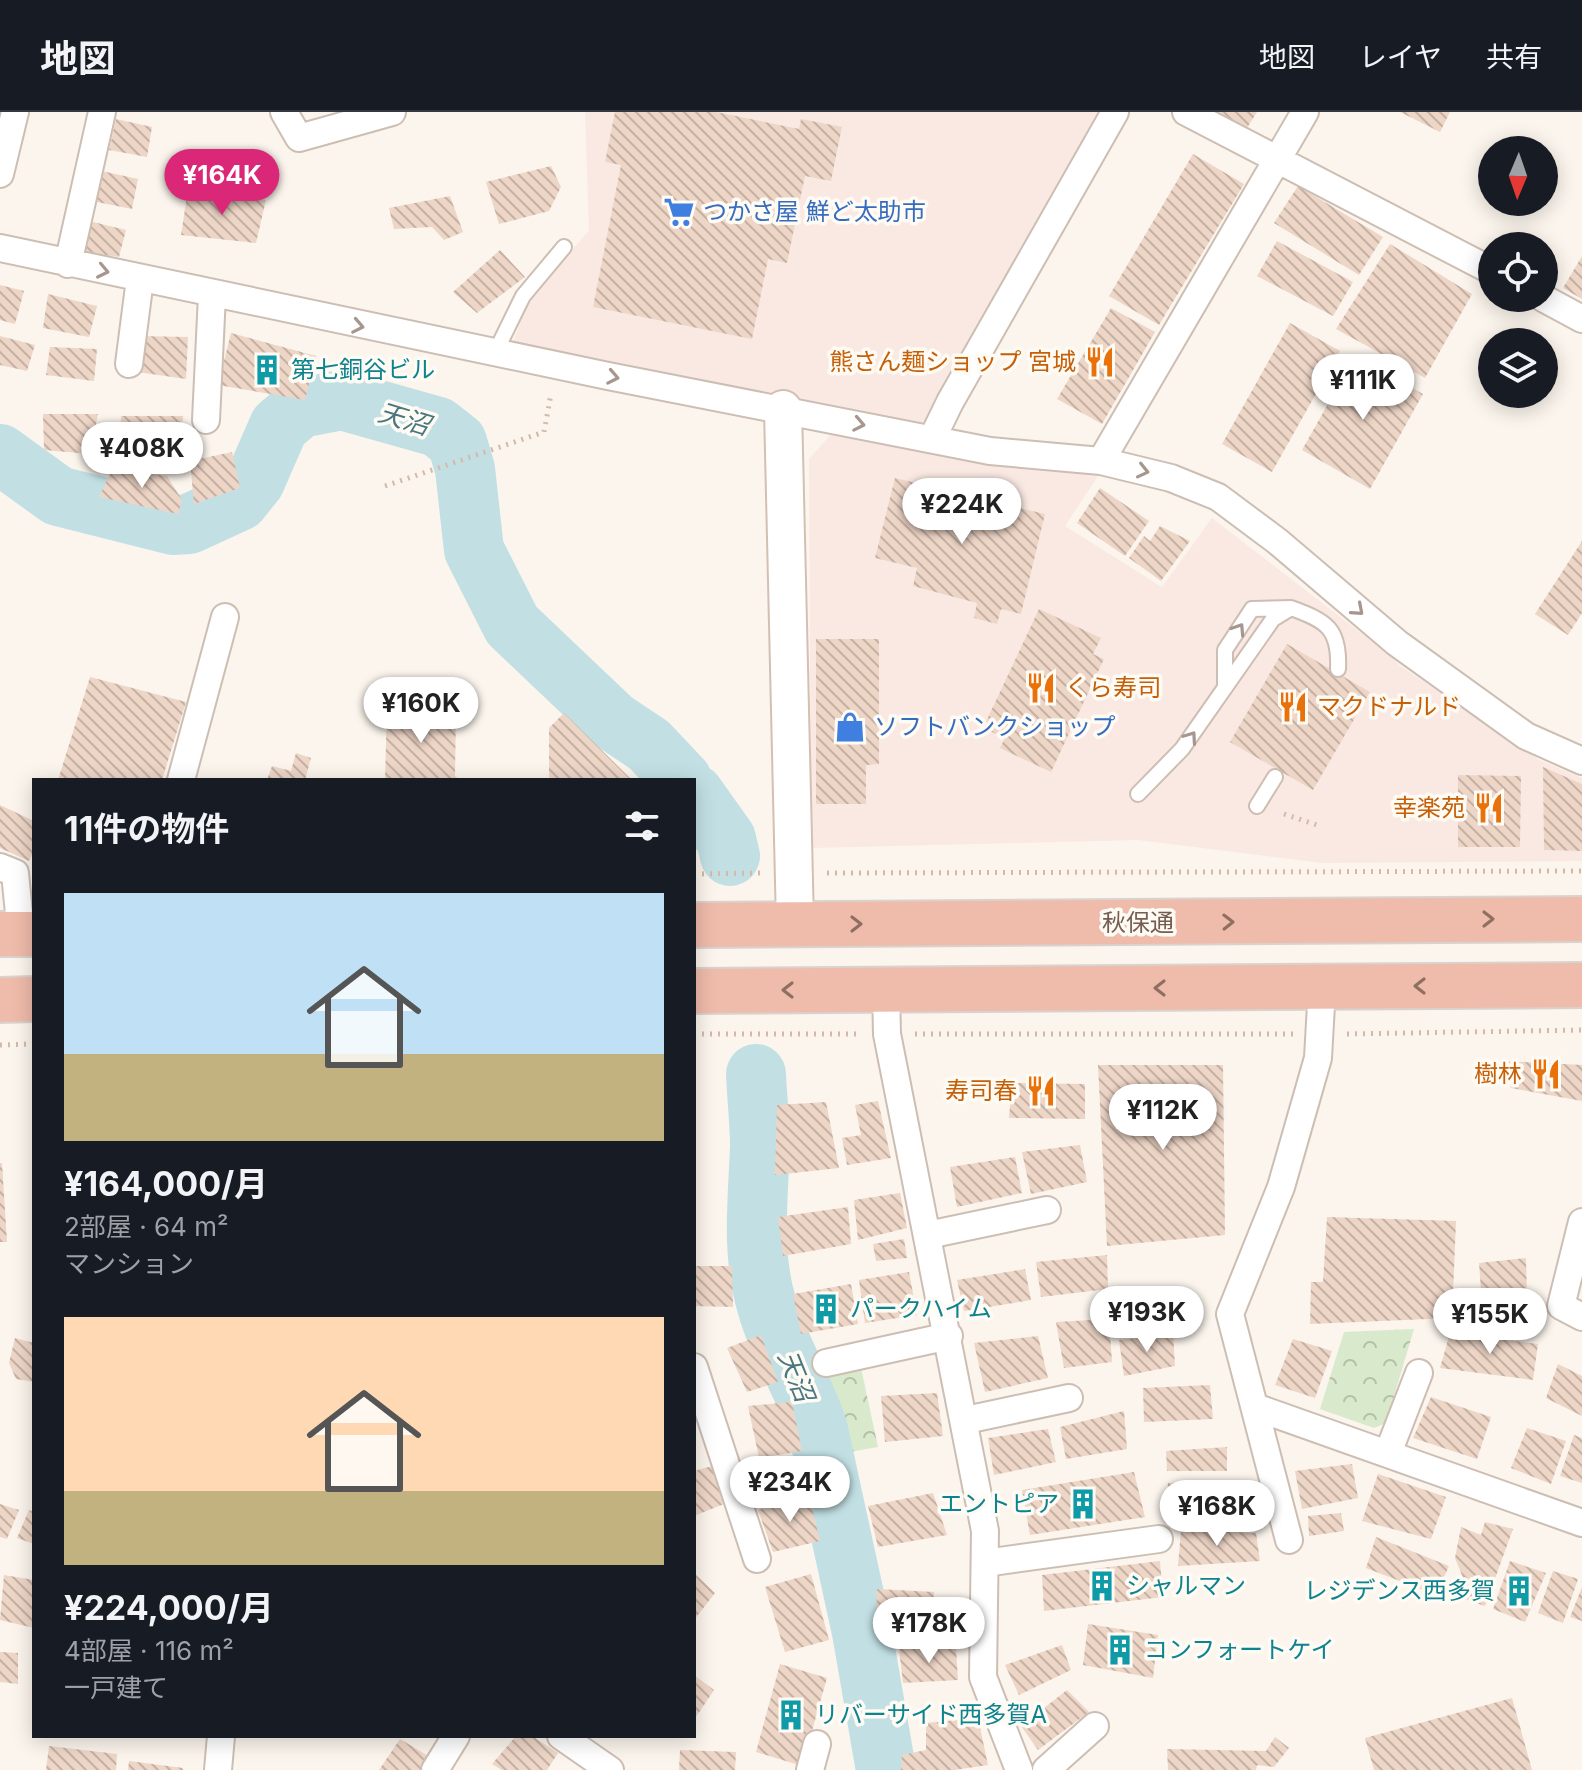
<!DOCTYPE html>
<html lang="ja">
<meta charset="utf-8">
<style>
body{margin:0;font-family:Inter,"Noto Sans JP",sans-serif;background:#242831;color:#f1f3f6;height:100vh;display:flex;flex-direction:column;font-size:30px;white-space:nowrap}
*{box-sizing:border-box;margin:0}
p{font-size:26px;color:#9ea1a6}
.icon{flex:none;width:44px;height:44px;fill:none;stroke:currentColor;stroke-width:2;stroke-linecap:round;stroke-linejoin:round}
.map{position:relative;flex:1;overflow:hidden}
.panel{position:absolute;left:32px;top:666px;width:664px;height:960px;display:flex;flex-direction:column;background:#171b24;border-radius:0px;box-shadow:0 4px 20px #0003}
.panel>*{flex:none}
.needle{width:52px;rotate:182deg}
.controls{position:absolute;left:1478px;top:24px;display:grid;gap:16px}
.controls a{display:grid;place-items:center;width:80px;height:80px;border-radius:50%;background:#171b24;box-shadow:0 4px 20px #0003;font-size:40px}
.price{position:absolute;translate:-50% -68px;padding:0 18px;border-radius:28px;background:#fff;color:#222;font-size:26px;line-height:52px;filter:drop-shadow(0 2px 4px #0008)}
.price::after{content:'';position:absolute;left:50%;top:48px;width:24px;height:18px;margin-left:-12px;background:inherit;clip-path:polygon(0 0,100% 0,50% 100%)}
.price.active{background:#db2777;color:#fff}
ul{padding:0;list-style:none}
li{display:grid;align-content:center;gap:16px;height:424px;padding:0 32px}
li span{display:grid;place-items:center;height:248px;border-radius:0px;color:#555}
li>.icon{margin-inline-start:auto}
span .icon{width:144px;height:144px;fill:#fffc;stroke-width:1}
li b{font-size:34px}
h2{display:flex;justify-content:space-between;align-items:center;height:96px;padding:0 32px;font-size:34px}
header{display:flex;align-items:center;gap:48px;box-sizing:border-box;height:112px;padding:0 40px;background:#171b24;border-bottom:2px solid #363941}
header strong{font-size:38px}
nav{display:flex;gap:44px;margin-inline-start:auto;font-size:28px}
.map>svg:first-child{display:block}
</style>
<header>
<strong>地図</strong>
<nav><a>地図</a><a>レイヤ</a><a>共有</a></nav>
</header>
<div class="map">
<svg width="1582" height="1658" viewBox="0 0 1582 1658">
<defs>
<pattern id="park-crowns" width="20" height="18" patternUnits="userSpaceOnUse" patternTransform="scale(2)"><rect width="20" height="18" fill="#d8e9cc"/><path d="M2 6a3 3 0 1 1 6 0M12 15a3 3 0 1 1 6 0" fill="none" stroke="#b4c0a8"/></pattern>
<pattern id="building-back-hatch" width="6" height="6" patternUnits="userSpaceOnUse" patternTransform="scale(2)"><rect width="6" height="6" fill="#eed6c7"/><path d="M-1 5l2 2M0 0l6 6M5-1l2 2" fill="none" stroke="#c5b1a4"/></pattern>
</defs>
<rect width="100%" height="100%" fill="#fbf5ed"/>
<path fill="#fae9e2" d="M 585,0 L 1104,0 L 930,312 L 513,230 L 530,185 L 589,119 Z
M 832,321 L 1100,361 L 1065,414 L 1162,475 L 1212,406 L 1391,544 L 1399,553 L 1539,648 L 1582,666 L 1582,749 L 1322,751 L 1138,728 L 811,736 L 809,347 Z"/>
<path fill="url(#park-crowns)" d="M 1414,1217 L 1386,1311 L 1374,1316 L 1320,1297 L 1344,1220 Z
M 860,1251 L 878,1335 L 838,1342 L 819,1262 Z"/>
<g fill="none" stroke-linecap="round" stroke-linejoin="round">
<path stroke="#c2e0e4" stroke-width="60" d="M 0,342 L 58,384 L 173,413 L 189,412 L 239,389 L 255,369 L 279,314 L 300,296 L 342,288 L 438,315 L 457,330 L 465,357 L 474,438 L 512,513 L 613,609 L 649,633 L 682,668
M 694,682 L 726,727 L 730,744
M 756,962 C 757,986 760,1011 760,1035 C 758,1089 751,1141 767,1194 C 779,1237 805,1275 818,1318 L 862,1520 L 886,1658"/>
</g>
<path fill="url(#building-back-hatch)" d="M 615,0 L 716,0 L 799,17 L 801,7 L 842,15 L 831,69 L 805,64 L 787,151 L 768,147 L 752,227 L 593,195 L 621,53 L 605,50 Z
M 1217,0 L 1257,0 L 1247,16 Z
M 1400,0 L 1450,0 L 1440,20 Z
M 116,7 L 152,15 L 147,45 L 109,38 Z
M 1193,42 L 1244,72 L 1159,213 L 1109,184 Z
M 551,54 L 561,75 L 549,99 L 499,112 L 486,70 Z
M 97,58 L 138,67 L 132,97 L 92,89 Z
M 1298,74 L 1383,125 L 1359,163 L 1274,111 Z
M 188,77 L 266,88 L 256,131 L 181,123 Z
M 450,84 L 463,120 L 444,128 L 432,115 L 394,117 L 389,96 Z
M 89,109 L 126,118 L 119,145 L 83,140 Z
M 1277,129 L 1353,170 L 1333,204 L 1257,164 Z
M 1390,132 L 1472,182 L 1425,266 L 1336,217 Z
M 500,138 L 525,165 L 477,201 L 453,180 Z
M 1582,144 L 1582,187 L 1563,176 Z
M 0,173 L 24,179 L 15,212 L 0,208 Z
M 48,182 L 97,194 L 89,225 L 43,216 Z
M 1111,196 L 1155,220 L 1102,312 L 1057,287 Z
M 1290,211 L 1340,239 L 1272,360 L 1222,332 Z
M 231,221 L 316,244 L 305,288 L 218,273 Z
M 0,224 L 35,233 L 27,259 L 0,253 Z
M 140,224 L 188,225 L 186,267 L 137,260 Z
M 50,235 L 97,237 L 94,269 L 46,263 Z
M 1355,244 L 1423,282 L 1370,377 L 1302,338 Z
M 43,302 L 98,302 L 90,342 L 44,338 Z
M 121,304 L 183,304 L 180,336 L 120,341 Z
M 232,340 L 240,376 L 194,392 L 190,349 Z
M 113,356 L 167,364 L 182,388 L 178,402 L 99,385 Z
M 895,366 L 1045,402 L 1021,502 L 1001,497 L 997,512 L 974,506 L 977,491 L 913,474 L 917,456 L 875,446 Z
M 1100,376 L 1149,409 L 1125,444 L 1077,411 Z
M 1160,414 L 1190,429 L 1161,469 L 1129,446 L 1144,424 L 1150,429 Z
M 1582,429 L 1582,501 L 1568,523 L 1535,502 Z
M 1039,497 L 1101,526 L 1093,542 L 1104,547 L 1051,660 L 1000,636 L 1005,626 L 983,616 Z
M 816,527 L 879,527 L 879,652 L 866,653 L 866,692 L 816,692 Z
M 1287,532 L 1370,580 L 1313,678 L 1230,630 Z
M 90,565 L 186,590 L 162,668 L 58,668 Z
M 387,597 L 456,598 L 455,664 L 460,668 L 385,668 Z
M 564,601 L 632,668 L 552,668 L 549,665 L 549,616 Z
M 296,641 L 311,646 L 305,668 L 267,668 L 272,654 L 291,659 Z
M 1543,655 L 1582,672 L 1582,739 L 1544,738 Z
M 1458,663 L 1521,664 L 1520,735 L 1458,735 Z
M 0,693 L 34,709 L 34,739 L 29,749 L 0,736 Z
M 1505,949 L 1582,953 L 1582,989 L 1511,976 Z
M 1098,953 L 1223,953 L 1225,1123 L 1107,1134 Z
M 1012,971 L 1085,972 L 1085,1007 L 1009,1006 Z
M 878,989 L 891,1046 L 847,1053 L 842,1026 L 861,1023 L 855,993 Z
M 826,990 L 839,1056 L 775,1063 L 777,993 Z
M 1080,1033 L 1087,1070 L 1031,1082 L 1022,1040 Z
M 1015,1045 L 1022,1081 L 957,1095 L 950,1055 Z
M 0,1051 L 2,1051 L 7,1130 L 0,1130 Z
M 900,1081 L 907,1116 L 858,1128 L 854,1088 Z
M 848,1095 L 851,1132 L 783,1144 L 778,1105 Z
M 1327,1105 L 1456,1109 L 1452,1206 L 1310,1212 L 1311,1170 L 1323,1170 Z
M 904,1127 L 907,1146 L 876,1149 L 873,1132 Z
M 1107,1143 L 1108,1177 L 1041,1185 L 1036,1150 Z
M 1526,1146 L 1527,1187 L 1482,1192 L 1479,1151 Z
M 694,1154 L 732,1154 L 733,1195 L 694,1194 Z
M 1025,1157 L 1031,1188 L 964,1199 L 957,1168 Z
M 909,1160 L 917,1203 L 865,1211 L 859,1168 Z
M 851,1172 L 858,1212 L 801,1222 L 793,1182 Z
M 1109,1207 L 1112,1250 L 1064,1256 L 1056,1210 Z
M 1450,1221 L 1538,1232 L 1533,1268 L 1440,1256 Z
M 1173,1222 L 1175,1254 L 1124,1264 L 1119,1228 Z
M 761,1223 L 778,1270 L 747,1280 L 727,1236 Z
M 1038,1224 L 1048,1266 L 985,1280 L 974,1231 Z
M 15,1226 L 34,1231 L 34,1270 L 16,1267 L 9,1251 Z
M 1293,1227 L 1332,1239 L 1315,1286 L 1275,1273 Z
M 1558,1252 L 1582,1264 L 1582,1304 L 1546,1286 Z
M 1210,1273 L 1213,1307 L 1144,1310 L 1143,1276 Z
M 937,1281 L 943,1324 L 885,1330 L 881,1284 Z
M 1431,1285 L 1491,1305 L 1477,1347 L 1413,1326 Z
M 792,1290 L 802,1339 L 759,1346 L 748,1294 Z
M 1124,1299 L 1127,1337 L 1066,1347 L 1060,1315 Z
M 1527,1316 L 1566,1329 L 1551,1372 L 1511,1356 Z
M 1048,1317 L 1056,1350 L 994,1363 L 988,1326 Z
M 1574,1323 L 1582,1326 L 1582,1371 L 1560,1364 Z
M 1227,1335 L 1227,1359 L 1167,1359 L 1166,1339 Z
M 1352,1352 L 1358,1386 L 1302,1397 L 1295,1359 Z
M 716,1353 L 729,1390 L 694,1404 L 694,1359 Z
M 1134,1360 L 1145,1405 L 1030,1423 L 1022,1378 Z
M 1378,1362 L 1446,1385 L 1431,1427 L 1362,1409 Z
M 1228,1370 L 1229,1402 L 1165,1403 L 1168,1371 Z
M 933,1381 L 947,1423 L 878,1435 L 868,1394 Z
M 809,1384 L 820,1429 L 773,1440 L 758,1398 Z
M 0,1392 L 19,1398 L 7,1427 L 0,1425 Z
M 29,1398 L 34,1400 L 34,1432 L 17,1426 Z
M 1341,1401 L 1344,1419 L 1309,1424 L 1308,1404 Z
M 1485,1410 L 1513,1417 L 1485,1494 L 1462,1486 L 1466,1473 L 1455,1446 L 1461,1415 L 1481,1423 Z
M 1181,1418 L 1256,1421 L 1260,1449 L 1178,1454 Z
M 1376,1425 L 1449,1454 L 1436,1483 L 1366,1456 Z
M 1160,1449 L 1163,1485 L 1044,1499 L 1042,1463 Z
M 1510,1449 L 1546,1461 L 1525,1510 L 1493,1497 Z
M 1553,1459 L 1578,1467 L 1563,1511 L 1538,1501 Z
M 694,1461 L 715,1481 L 694,1508 Z
M 811,1462 L 829,1528 L 785,1540 L 765,1475 Z
M 4,1463 L 34,1468 L 34,1516 L 0,1508 Z
M 1582,1475 L 1582,1509 L 1570,1505 Z
M 877,1477 L 934,1480 L 933,1515 L 876,1515 Z
M 1088,1512 L 1158,1523 L 1153,1566 L 1083,1553 Z
M 1062,1533 L 1071,1558 L 1019,1583 L 1005,1553 Z
M 956,1536 L 958,1568 L 903,1571 L 899,1537 Z
M 0,1540 L 18,1541 L 18,1572 L 0,1570 Z
M 780,1552 L 827,1566 L 802,1654 L 756,1640 Z
M 694,1563 L 714,1578 L 694,1608 Z
M 1067,1578 L 1089,1600 L 1038,1638 L 1021,1614 Z
M 1512,1586 L 1532,1658 L 1374,1658 L 1365,1626 Z
M 978,1606 L 988,1653 L 954,1658 L 901,1658 L 902,1643 L 926,1638 L 926,1611 Z
M 516,1624 L 532,1624 L 558,1641 L 547,1658 L 502,1658 L 492,1652 Z
M 1275,1625 L 1289,1636 L 1274,1655 L 1257,1653 L 1256,1658 L 1168,1658 L 1167,1637 L 1266,1639 Z
M 400,1627 L 430,1645 L 423,1658 L 379,1658 Z
M 49,1634 L 117,1642 L 116,1658 L 46,1658 Z
M 680,1638 L 736,1640 L 735,1658 L 679,1658 Z
M 129,1649 L 183,1656 L 183,1658 L 128,1658 Z"/>
<g fill="none" stroke-linecap="round" stroke-linejoin="round">
<g stroke="#cdbeb3" stroke-width="18">
<path id="lane" d="M 495,241 L 523,184 L 564,135
M 1225,576 L 1225,538 L 1252,497 L 1291,496
M 1138,682 L 1182,637 L 1273,507 L 1291,496 C 1327,509 1340,517 1338,557
M 1257,694 L 1275,665"/>
</g>
<g stroke="#cdbeb3" stroke-width="30">
<path id="street" d="M 284,0 L 299,26 L 392,0
M 1186,0 L 1492,159
M 0,62 L 15,0
M 0,136 L 608,264 L 990,339 L 1101,349 L 1171,366 L 1218,385 L 1277,429 L 1397,531 L 1526,624 L 1582,649
M 68,152 L 102,0
M 1543,186 L 1582,207
M 129,252 L 140,167
M 206,308 L 212,183
M 932,327 L 950,290 L 1115,0
M 1101,349 L 1305,0
M 181,668 L 225,505
M 0,755 L 15,761 L 21,822
M 886,878 L 887,922 L 985,1419 L 983,1565 L 1019,1658
M 1582,1110 L 1561,1194 L 1582,1205
M 928,1123 L 1047,1098
M 826,1251 L 949,1224
M 694,1255 L 757,1447
M 1255,1295 L 1582,1411
M 966,1308 L 1069,1286
M 1388,1341 L 1419,1261
M 1289,1428 L 1230,1202 L 1281,1075 L 1318,946 L 1322,875
M 985,1451 L 1159,1427
M 561,1624 L 610,1658
M 218,1658 L 221,1624
M 435,1658 L 456,1624
M 810,1658 L 817,1632
M 1046,1658 L 1095,1614"/>
</g>
<g stroke="#d3c0b3" stroke-width="40">
<path id="secondary" d="M 783,297 L 795,812"/>
</g>
<g stroke="#d9d2ce" stroke-width="48">
<path id="highway" d="M 694,813 L 1582,807
M 0,822 L 34,822
M 694,879 L 1582,873
M 0,888 L 34,887"/>
</g>
<path stroke="#d4b9a9" stroke-width="5" stroke-dasharray="2 6" stroke-linecap="butt" d="M 385,374 L 544,320 L 551,282
M 1284,702 L 1320,714
M 827,761 L 1582,759
M 694,762 L 761,761
M 694,922 L 857,922
M 915,922 L 1293,922
M 1347,922 L 1582,918
M 0,933 L 34,932"/>
<use href="#lane" stroke="#fff" stroke-width="14"/>
<use href="#street" stroke="#fff" stroke-width="26"/>
<use href="#secondary" stroke="#fff" stroke-width="36"/>
<use href="#highway" stroke="#efbbaa" stroke-width="44"/>
</g>
<defs><path id="oneway-chevron" d="M-2-3.5L2.5 0L-2 3.5" fill="none" stroke-width="1.6" stroke-linecap="round" stroke-linejoin="round" transform="scale(2)"/></defs>
<g stroke="#a6968e">
<use href="#oneway-chevron" transform="translate(103 159) rotate(12)"/>
<use href="#oneway-chevron" transform="translate(358 214) rotate(11)"/>
<use href="#oneway-chevron" transform="translate(613 265) rotate(11)"/>
<use href="#oneway-chevron" transform="translate(859 312) rotate(11)"/>
<use href="#oneway-chevron" transform="translate(1143 359) rotate(13)"/>
<use href="#oneway-chevron" transform="translate(1358 498) rotate(41)"/>
<use href="#oneway-chevron" transform="translate(1239 517) rotate(-57)"/>
<use href="#oneway-chevron" transform="translate(1191 625) rotate(-55)"/>
</g>
<g stroke="#8e7063">
<use href="#oneway-chevron" transform="translate(1488 807)"/>
<use href="#oneway-chevron" transform="translate(1228 810) rotate(-1)"/>
<use href="#oneway-chevron" transform="translate(856 812)"/>
<use href="#oneway-chevron" transform="translate(1420 874) rotate(180)"/>
<use href="#oneway-chevron" transform="translate(1160 876) rotate(180)"/>
<use href="#oneway-chevron" transform="translate(788 878) rotate(180)"/>
</g>
<defs>
<g id="supermarket-bare" transform="scale(2.4)"><path d="M-6-5.5h2.5l.6 2H6L4.5 2H-2.5L-4.4-4H-6ZM-1.5 3.2a1.3 1.3 0 1 0 .1 0ZM3 3.2a1.3 1.3 0 1 0 .1 0Z" fill="#3f7fe0" stroke="#fefaf4" stroke-width="2.5" paint-order="stroke"/></g>
<g id="restaurant-bare" transform="scale(2.4)"><path d="M-5-6h1v4h1v-4h1v4h1v-4h1v5L-1.5 .5V6h-2V.5L-5-1ZM5-6V6H3V1.5H1.5Q1.5-4 5-6Z" fill="#e8710a" stroke="#fefaf4" stroke-width="2.5" paint-order="stroke"/></g>
<g id="building-bare" transform="scale(2.4)"><path d="M-4-6H4V6H1V3H-1V6H-4ZM-2.5-4.3h1.7v1.8h-1.7ZM.8-4.3h1.7v1.8H.8ZM-2.5-1h1.7V.8h-1.7ZM.8-1h1.7V.8H.8Z" fill="#0f9aa8" stroke="#fefaf4" stroke-width="2.5" paint-order="stroke"/></g>
<g id="shop-bare" transform="scale(2.4)"><path d="M-5-2.5h2.3a2.7 3.5 0 0 1 5.4 0H5L5.5 6h-11ZM-1.5-2.5h3a1.5 2.3 0 0 0-3 0Z" fill="#3f7fe0" stroke="#fefaf4" stroke-width="2.5" paint-order="stroke"/></g>
</defs>
<g fill-rule="evenodd">
<use href="#supermarket-bare" x="679" y="100"/>
<use href="#restaurant-bare" x="1100" y="250"/>
<use href="#building-bare" x="267" y="258"/>
<use href="#restaurant-bare" x="1041" y="576"/>
<use href="#restaurant-bare" x="1293" y="595"/>
<use href="#shop-bare" x="850" y="615"/>
<use href="#restaurant-bare" x="1489" y="696"/>
<use href="#restaurant-bare" x="1546" y="962"/>
<use href="#restaurant-bare" x="1041" y="979"/>
<use href="#building-bare" x="826" y="1197"/>
<use href="#building-bare" x="1083" y="1392"/>
<use href="#building-bare" x="1102" y="1474"/>
<use href="#building-bare" x="1519" y="1479"/>
<use href="#building-bare" x="1120" y="1538"/>
<use href="#building-bare" x="791" y="1603"/>
</g>
<g text-anchor="middle" stroke-width="7" stroke-linejoin="round" paint-order="stroke">
<g font-size="24" fill="#366cbe" stroke="#fefaf4" text-anchor="start">
<text x="703" y="108">つかさ屋 鮮ど太助市</text>
<text x="874" y="623">ソフトバンクショップ</text>
</g>
<g font-size="24" fill="#c56008" stroke="#fefaf4" text-anchor="end">
<text x="1076" y="258">熊さん麺ショップ 宮城</text>
<text x="1065" y="584" text-anchor="start">くら寿司</text>
<text x="1317" y="603" text-anchor="start">マクドナルド</text>
<text x="1465" y="704">幸楽苑</text>
<text x="1522" y="970">樹林</text>
<text x="1017" y="987">寿司春</text>
</g>
<g font-size="24" fill="#0d838f" stroke="#fefaf4" text-anchor="start">
<text x="291" y="266">第七銅谷ビル</text>
<text x="850" y="1205">パークハイム</text>
<text x="1059" y="1400" text-anchor="end">エントピア</text>
<text x="1126" y="1482">シャルマン</text>
<text x="1495" y="1487" text-anchor="end">レジデンス西多賀</text>
<text x="1144" y="1546">コンフォートケイ</text>
<text x="815" y="1611">リバーサイド西多賀A</text>
</g>
<g font-size="24" fill="#765d51" stroke="#fefaf4">
<text x="1138" y="819">秋保通</text>
</g>
<g font-size="26" font-style="italic" fill="#49777f" stroke="#fefaf4">
<text transform="translate(404 307) rotate(17)" y="9">天沼</text>
<text transform="translate(796 1264) rotate(68)" y="9">天沼</text>
</g>
</g>
</svg>
<div class="controls">
<a><svg class="needle" viewBox="-14 -14 28 28"><path d="M0-13l5 13h-10z" fill="#e53935"/><path d="M0 13l5-13h-10z" fill="#9ea1a6"/></svg></a>
<a><svg class="icon" aria-label="locate" viewBox="0 0 24 24"><circle cx="12" cy="12" r="6"/><path d="M12 2v4M12 18v4M2 12h4M18 12h4"/></svg></a>
<a><svg class="icon" aria-label="layers" viewBox="0 0 24 24"><path d="M12 4l9 5-9 5-9-5zM3 14l9 5 9-5"/></svg></a>
</div>
<b class="price active" style="left:222px;top:105px">¥164K</b>
<b class="price" style="left:1363px;top:310px">¥111K</b>
<b class="price" style="left:142px;top:378px">¥408K</b>
<b class="price" style="left:962px;top:434px">¥224K</b>
<b class="price" style="left:421px;top:633px">¥160K</b>
<b class="price" style="left:1163px;top:1040px">¥112K</b>
<b class="price" style="left:1147px;top:1242px">¥193K</b>
<b class="price" style="left:1490px;top:1244px">¥155K</b>
<b class="price" style="left:790px;top:1412px">¥234K</b>
<b class="price" style="left:1217px;top:1436px">¥168K</b>
<b class="price" style="left:929px;top:1553px">¥178K</b>
<section class="panel">
<h2>11件の物件<svg class="icon" aria-label="filters" viewBox="0 0 24 24"><path d="M4 7h16M4 17h16"/><circle cx="9" cy="7" r="2"/><circle cx="15" cy="17" r="2"/></svg></h2>
<ul>
<li><span style="background:linear-gradient(#bfe0f5 65%,#c2b280 0)"><svg class="icon" aria-label="home" viewBox="0 0 24 24"><path d="M3 11l9-7 9 7M6 9v11h12V9"/></svg></span><div><b>¥164,000/月</b><p>2部屋 · 64 m²</p><p>マンション</p></div></li>
<li><span style="background:linear-gradient(#ffd9b3 70%,#c2b280 0)"><svg class="icon" aria-label="home" viewBox="0 0 24 24"><path d="M3 11l9-7 9 7M6 9v11h12V9"/></svg></span><div><b>¥224,000/月</b><p>4部屋 · 116 m²</p><p>一戸建て</p></div></li>
</ul>
</section>
</div>
